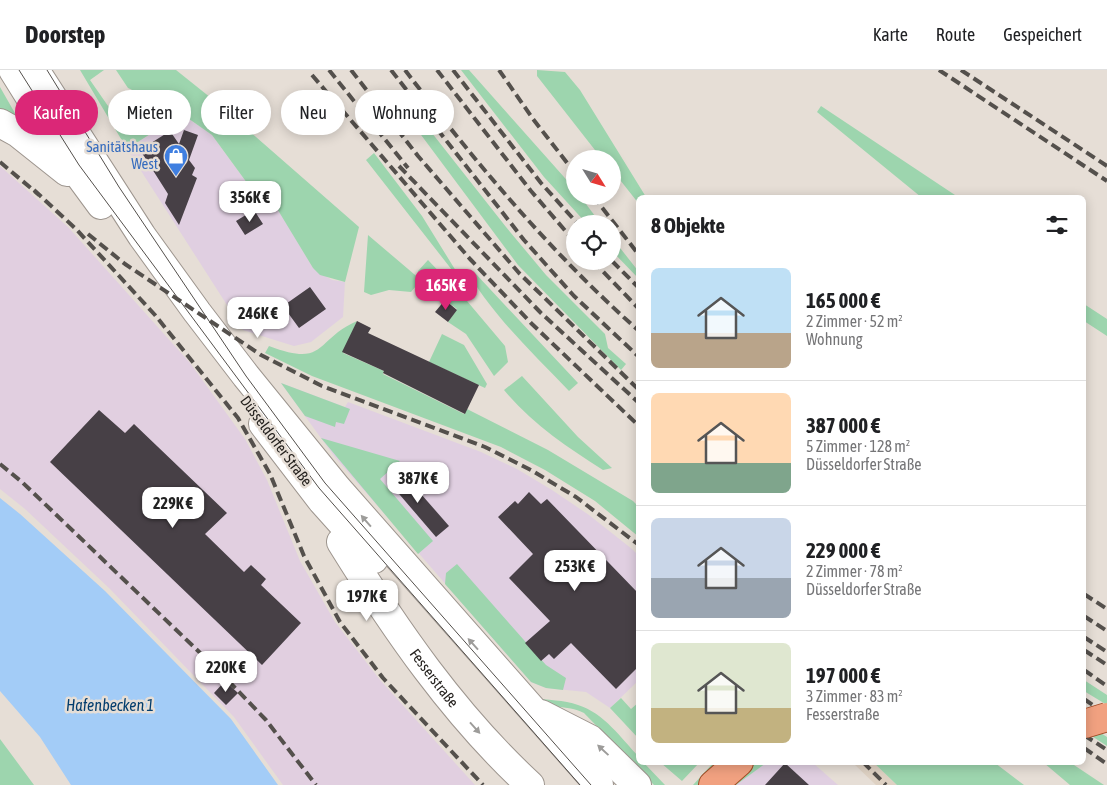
<!DOCTYPE html>
<html lang="de">
<meta charset="utf-8">
<style>
body{margin:0;font-family:"Asap Condensed",sans-serif;background:#f6f6f6;color:#202124;height:100vh;display:flex;flex-direction:column;font-size:19px;white-space:nowrap}
*{box-sizing:border-box;margin:0}
p{font-size:16px;color:#757577}
.icon{flex:none;width:28px;height:28px;fill:none;stroke:currentColor;stroke-width:2;stroke-linecap:round;stroke-linejoin:round}
.map{position:relative;flex:1;overflow:hidden}
.sheet{position:absolute;left:636px;top:125px;width:450px;height:570px;display:flex;flex-direction:column;background:#fff;border-radius:8px;box-shadow:0 2px 12px #0003}
.sheet>*{flex:none}
.hud{position:absolute;left:15px;top:20px;width:475px;height:45px;display:flex;gap:10px}
.needle{width:32px;rotate:127deg}
.tools{position:absolute;left:566px;top:80px;display:grid;gap:10px}
.tools a{display:grid;place-items:center;width:55px;height:55px;border-radius:50%;background:#fff;box-shadow:0 2px 12px #0003;font-size:25px}
.price{position:absolute;translate:-50% -42px;padding:0 11px;border-radius:10px;background:#fff;color:#222;font-size:16px;line-height:32px;filter:drop-shadow(0 1px 2px #0008)}
.price::after{content:'';position:absolute;left:50%;top:30px;width:15px;height:11px;margin-left:-8px;background:inherit;clip-path:polygon(0 0,100% 0,50% 100%)}
.price.on{background:#db2777;color:#fff}
ul{padding:0;list-style:none}
li{display:flex;align-items:center;gap:15px;height:125px;padding:0 15px}
li+li{border-top:1px solid #e0e0e0}
li span{display:grid;place-items:center;flex:none;width:140px;height:100px;border-radius:8px;color:#555}
li>.icon{margin-inline-start:auto}
span .icon{width:60px;height:60px;fill:#fffc;stroke-width:1}
li b{font-size:21px}
h2{display:flex;justify-content:space-between;align-items:center;height:60px;padding:0 15px;font-size:21px}
.pill{padding:0 18px;border-radius:22px;background:#fff;box-shadow:0 2px 12px #0003;font-size:18px;line-height:45px}
.pill.on{background:#db2777;color:#fff}
header{display:flex;align-items:center;gap:30px;box-sizing:border-box;height:70px;padding:0 25px;background:#fff;border-bottom:1px solid #e0e0e0}
header strong{font-size:24px}
nav{display:flex;gap:28px;margin-inline-start:auto;font-size:18px}
.map>svg:first-child{display:block}
</style>
<header>
<strong>Doorstep</strong>
<nav><a>Karte</a><a>Route</a><a>Gespeichert</a></nav>
</header>
<div class="map">
<svg width="1107" height="715" viewBox="0 0 1107 715">
<rect width="100%" height="100%" fill="#e6ded6"/>
<path fill="#e0cfe1" d="M 182,44 L 212,65 L 261,132 L 270,126 L 313,198 L 332,210 L 345,212 L 343,247 L 311,272 L 294,276 L 243,260 L 127,79 Z
M 281,313 L 345,337 L 348,332 L 481,382 L 517,399 L 552,420 L 589,445 L 632,479 L 639,486 L 639,610 L 610,638 L 586,622 L 546,618 L 531,612 L 334,386 Z
M 766,692 L 813,693 L 838,715 L 736,715 Z"/>
<path fill="#e1cfe0" d="M 0,96 L 68,157 L 190,293 L 245,369 L 267,410 L 300,491 L 335,552 L 380,610 L 475,715 L 283,715 L 234,647 L 109,518 L 25,439 L 0,419 Z"/>
<path fill="#ded1c3" d="M 853,693 L 874,693 L 897,715 L 876,715 Z"/>
<path fill="#9dd5ae" d="M 80,0 L 104,0 L 90,10 L 124,59 L 151,39 L 162,40 L 175,48 L 127,79 Z
M 116,0 L 176,0 L 216,32 L 359,157 L 345,212 L 320,205 L 313,198 L 270,127 L 261,132 L 212,65 L 182,44 L 128,18 Z
M 461,0 L 469,0 L 572,116 L 575,120 L 575,126 L 580,126 L 601,154 L 587,154 L 544,107 Z
M 537,0 L 565,2 L 580,20 L 646,127 L 639,128 L 639,134 L 613,101 L 612,89 L 602,89 L 537,6 Z
M 0,17 L 20,52 L 0,41 Z
M 402,25 L 506,157 L 546,205 L 605,264 L 608,278 L 626,294 L 621,300 L 518,195 L 395,30 Z
M 821,36 L 958,127 L 921,127 L 817,42 Z
M 374,83 L 422,146 L 456,201 L 452,200 L 366,90 Z
M 368,165 L 421,210 L 411,222 L 389,220 L 371,225 L 364,222 Z
M 613,169 L 639,202 L 639,209 L 613,182 Z
M 428,190 L 467,231 L 505,276 L 508,292 L 494,306 L 466,264 L 448,252 L 457,239 L 437,224 L 436,217 L 425,211 L 418,201 Z
M 475,203 L 578,313 L 569,321 C 534,284 496,249 470,206 Z
M 1084,234 L 1107,249 L 1107,266 L 1084,251 Z
M 357,251 L 343,283 L 384,301 L 383,304 L 464,344 L 467,339 L 548,380 L 633,431 L 639,437 L 639,467 L 595,431 L 545,400 L 501,377 L 312,306 L 265,283 L 269,276 C 327,298 314,270 357,251 Z
M 442,264 L 464,275 L 487,314 L 485,318 L 429,292 Z
M 522,306 L 578,367 L 612,398 L 603,400 C 567,377 531,353 504,320 Z
M 281,313 L 350,339 L 344,354 L 336,352 L 335,357 L 305,346 Z
M 321,368 L 400,391 L 380,409 L 433,471 L 418,484 Z
M 457,494 L 546,595 L 566,608 L 563,620 L 546,618 L 531,612 L 445,514 L 446,503 Z
M 1084,610 L 1107,625 L 1107,635 L 1084,621 Z
M 532,628 C 547,630 564,630 578,635 C 604,643 621,668 639,687 L 639,692 L 644,693 L 665,715 L 654,715 L 584,643 C 567,634 547,640 532,628 Z
M 621,628 L 631,639 L 639,632 L 639,669 L 610,638 Z
M 1084,652 L 1107,667 L 1107,676 L 1084,661 Z
M 0,669 L 34,715 L 0,715 Z
M 661,693 L 699,693 L 682,711 Z
M 713,693 L 766,693 L 736,715 L 693,715 Z
M 874,693 L 995,693 L 1024,715 L 897,715 Z
M 1044,693 L 1071,693 L 1104,715 L 1070,715 Z"/>
<path fill="#a3ccf7" d="M 0,428 L 20,444 L 105,521 L 231,649 L 278,715 L 71,715 L 40,667 L 0,621 Z"/>
<path fill="#474046" d="M 184,60 L 198,65 L 189,90 L 195,98 L 192,105 L 197,108 L 179,155 L 165,133 L 168,124 L 140,80 L 170,61 L 179,74 Z
M 254,140 L 263,154 L 245,165 L 236,151 Z
M 310,217 L 326,239 L 299,258 L 283,236 Z
M 445,230 L 457,240 L 448,252 L 435,242 Z
M 357,251 L 371,258 L 368,263 L 479,315 L 465,344 L 383,303 L 384,301 L 342,282 Z
M 99,340 L 125,363 L 134,354 L 227,443 L 205,464 L 244,502 L 251,495 L 266,509 L 261,515 L 301,553 L 262,595 L 50,392 Z
M 400,400 L 449,456 L 436,467 L 388,411 Z
M 529,422 L 541,434 L 547,429 L 639,524 L 639,596 L 616,619 L 571,573 L 554,589 L 549,584 L 541,591 L 525,573 L 550,551 L 509,508 L 533,484 L 498,447 L 515,431 L 518,434 Z
M 225,611 L 238,623 L 226,635 L 214,623 Z
M 785,693 L 809,715 L 765,715 Z"/>
<g fill="none" stroke-linecap="round" stroke-linejoin="round">
<g stroke="#9d958e" stroke-width="30">
<g id="secondary">
<path d="M 13,0 L 76,101 L 101,135"/>
<path d="M 35,0 L 142,166 L 197,242 L 246,306 L 337,418 L 599,715"/>
<path d="M 0,53 L 18,63 L 67,102"/>
<path d="M 263,354 L 322,431 L 374,489"/>
<path id="s1" d="M 341,472 C 395,559 454,645 530,715"/>
<path d="M 541,644 L 590,669 L 637,715"/>
</g>
</g>
<g stroke="#a44c27" stroke-width="30">
<path id="primary" d="M 713,715 L 739,692"/>
</g>
<use href="#secondary" stroke="#fff" stroke-width="28"/>
<use href="#primary" stroke="#f1a180" stroke-width="28"/>
<path stroke="#54504c" stroke-width="1" d="M 19,0 L 79,95 L 319,418 L 580,715
M 47,0 L 119,117 L 246,306 L 325,413 L 591,715"/>
<path stroke="#54504c" stroke-width="4" stroke-dasharray="10 5" stroke-linecap="butt" d="M 329,0 L 408,98
M 351,0 L 418,86 L 519,203 L 639,320
M 391,0 L 524,170 L 574,226 L 639,287
M 405,0 C 476,93 551,183 639,261
M 437,0 L 531,121 L 575,172
M 453,0 L 541,113 L 578,154
M 499,0 L 533,49 L 575,103
M 939,0 L 1107,111
M 961,0 L 1107,96
M 312,5 L 470,189 L 532,254 L 639,356
M 0,92 L 39,125
M 399,96 L 541,243 L 639,333
M 34,120 L 76,159 L 155,245 L 238,348 L 270,404 L 304,486 L 340,552 L 383,608 L 483,715
M 593,126 L 639,185
M 88,164 L 125,194 L 261,285 L 322,316 L 485,377 L 531,400 L 576,427 L 639,475
M 593,191 L 639,239
M 612,191 L 639,218
M 0,394 L 22,412 L 218,600 L 266,650 L 316,715
M 1084,524 L 1107,539
M 1084,546 L 1107,561
M 1084,567 L 1107,582
M 1084,580 L 1107,595
M 1084,600 L 1107,616
M 1084,629 L 1107,645
M 1084,643 L 1107,658
M 1084,665 L 1107,680
M 1084,678 L 1107,694
M 863,692 L 886,715"/>
<g stroke="#a44c27" stroke-width="30" stroke-linecap="butt">
<path id="primary-bridge" d="M 1084,654 L 1107,647"/>
</g>
<use href="#primary-bridge" stroke="#f1a180" stroke-width="28"/>
</g>
<defs><path id="oneway-solid" d="M-6-.8H1V-3.2L6.5 0L1 3.2V.8H-6Z" transform="scale(1.25)"/></defs>
<g fill="#9d9c9a">
<use href="#oneway-solid" transform="translate(366 451) rotate(-131)"/>
<use href="#oneway-solid" transform="translate(473 574) rotate(-132)"/>
<use href="#oneway-solid" transform="translate(475 658) rotate(48)"/>
<use href="#oneway-solid" transform="translate(603 680) rotate(-137)"/>
</g>
<defs>
<g id="shop-pin" transform="scale(1.25)"><path d="M0 17L-7.5 6A9.5 9.5 0 1 1 7.5 6Z" fill="#3f7fe0" stroke="#e6ded6"/><path d="M-5-2.5h2.3a2.7 3.5 0 0 1 5.4 0H5L5.5 6h-11ZM-1.5-2.5h3a1.5 2.3 0 0 0-3 0Z" fill="#fff"/></g>
</defs>
<g fill-rule="evenodd">
<use href="#shop-pin" x="176" y="86"/>
</g>
<g text-anchor="middle" stroke-width="5" stroke-linejoin="round" paint-order="stroke">
<g font-size="15" fill="#366cbe" stroke="#e6ded6" text-anchor="end">
<text x="158" y="82">Sanitätshaus<tspan x="158" dy="17">West</tspan></text>
</g>
<g font-size="15" fill="#25221f" stroke="#e6ded6">
<text transform="translate(276 371) rotate(53)" y="5">Düsseldorfer Straße</text>
<text dy="5" stroke="none"><textPath href="#s1" startOffset="165">Fesserstraße</textPath></text>
</g>
<g font-size="16" font-style="italic" fill="#033d6d" stroke="#e6ded6">
<text x="110" y="641">Hafenbecken 1</text>
</g>
</g>
</svg>
<div class="tools">
<a><svg class="needle" viewBox="-14 -14 28 28"><path d="M0-13l5 13h-10z" fill="#e53935"/><path d="M0 13l5-13h-10z" fill="#757577"/></svg></a>
<a><svg class="icon" aria-label="locate" viewBox="0 0 24 24"><circle cx="12" cy="12" r="6"/><path d="M12 2v4M12 18v4M2 12h4M18 12h4"/></svg></a>
</div>
<b class="price" style="left:250px;top:153px">356K €</b>
<b class="price on" style="left:446px;top:241px">165K €</b>
<b class="price" style="left:258px;top:269px">246K €</b>
<b class="price" style="left:418px;top:434px">387K €</b>
<b class="price" style="left:173px;top:459px">229K €</b>
<b class="price" style="left:575px;top:522px">253K €</b>
<b class="price" style="left:367px;top:552px">197K €</b>
<b class="price" style="left:226px;top:623px">220K €</b>
<div class="hud">
<a class="pill on">Kaufen</a>
<a class="pill">Mieten</a>
<a class="pill">Filter</a>
<a class="pill">Neu</a>
<a class="pill">Wohnung</a>
</div>
<section class="sheet">
<h2>8 Objekte<svg class="icon" aria-label="filters" viewBox="0 0 24 24"><path d="M4 7h16M4 17h16"/><circle cx="9" cy="7" r="2"/><circle cx="15" cy="17" r="2"/></svg></h2>
<ul>
<li><span style="background:linear-gradient(#bfe0f5 65%,#b9a48a 0)"><svg class="icon" aria-label="home" viewBox="0 0 24 24"><path d="M3 11l9-7 9 7M6 9v11h12V9"/></svg></span><div><b>165 000 €</b><p>2 Zimmer · 52 m²</p><p>Wohnung</p></div></li>
<li><span style="background:linear-gradient(#ffd9b3 70%,#7fa58c 0)"><svg class="icon" aria-label="home" viewBox="0 0 24 24"><path d="M3 11l9-7 9 7M6 9v11h12V9"/></svg></span><div><b>387 000 €</b><p>5 Zimmer · 128 m²</p><p>Düsseldorfer Straße</p></div></li>
<li><span style="background:linear-gradient(#c9d6e8 60%,#9aa5b1 0)"><svg class="icon" aria-label="home" viewBox="0 0 24 24"><path d="M3 11l9-7 9 7M6 9v11h12V9"/></svg></span><div><b>229 000 €</b><p>2 Zimmer · 78 m²</p><p>Düsseldorfer Straße</p></div></li>
<li><span style="background:linear-gradient(#dfe7d0 65%,#c2b280 0)"><svg class="icon" aria-label="home" viewBox="0 0 24 24"><path d="M3 11l9-7 9 7M6 9v11h12V9"/></svg></span><div><b>197 000 €</b><p>3 Zimmer · 83 m²</p><p>Fesserstraße</p></div></li>
</ul>
</section>
</div>
